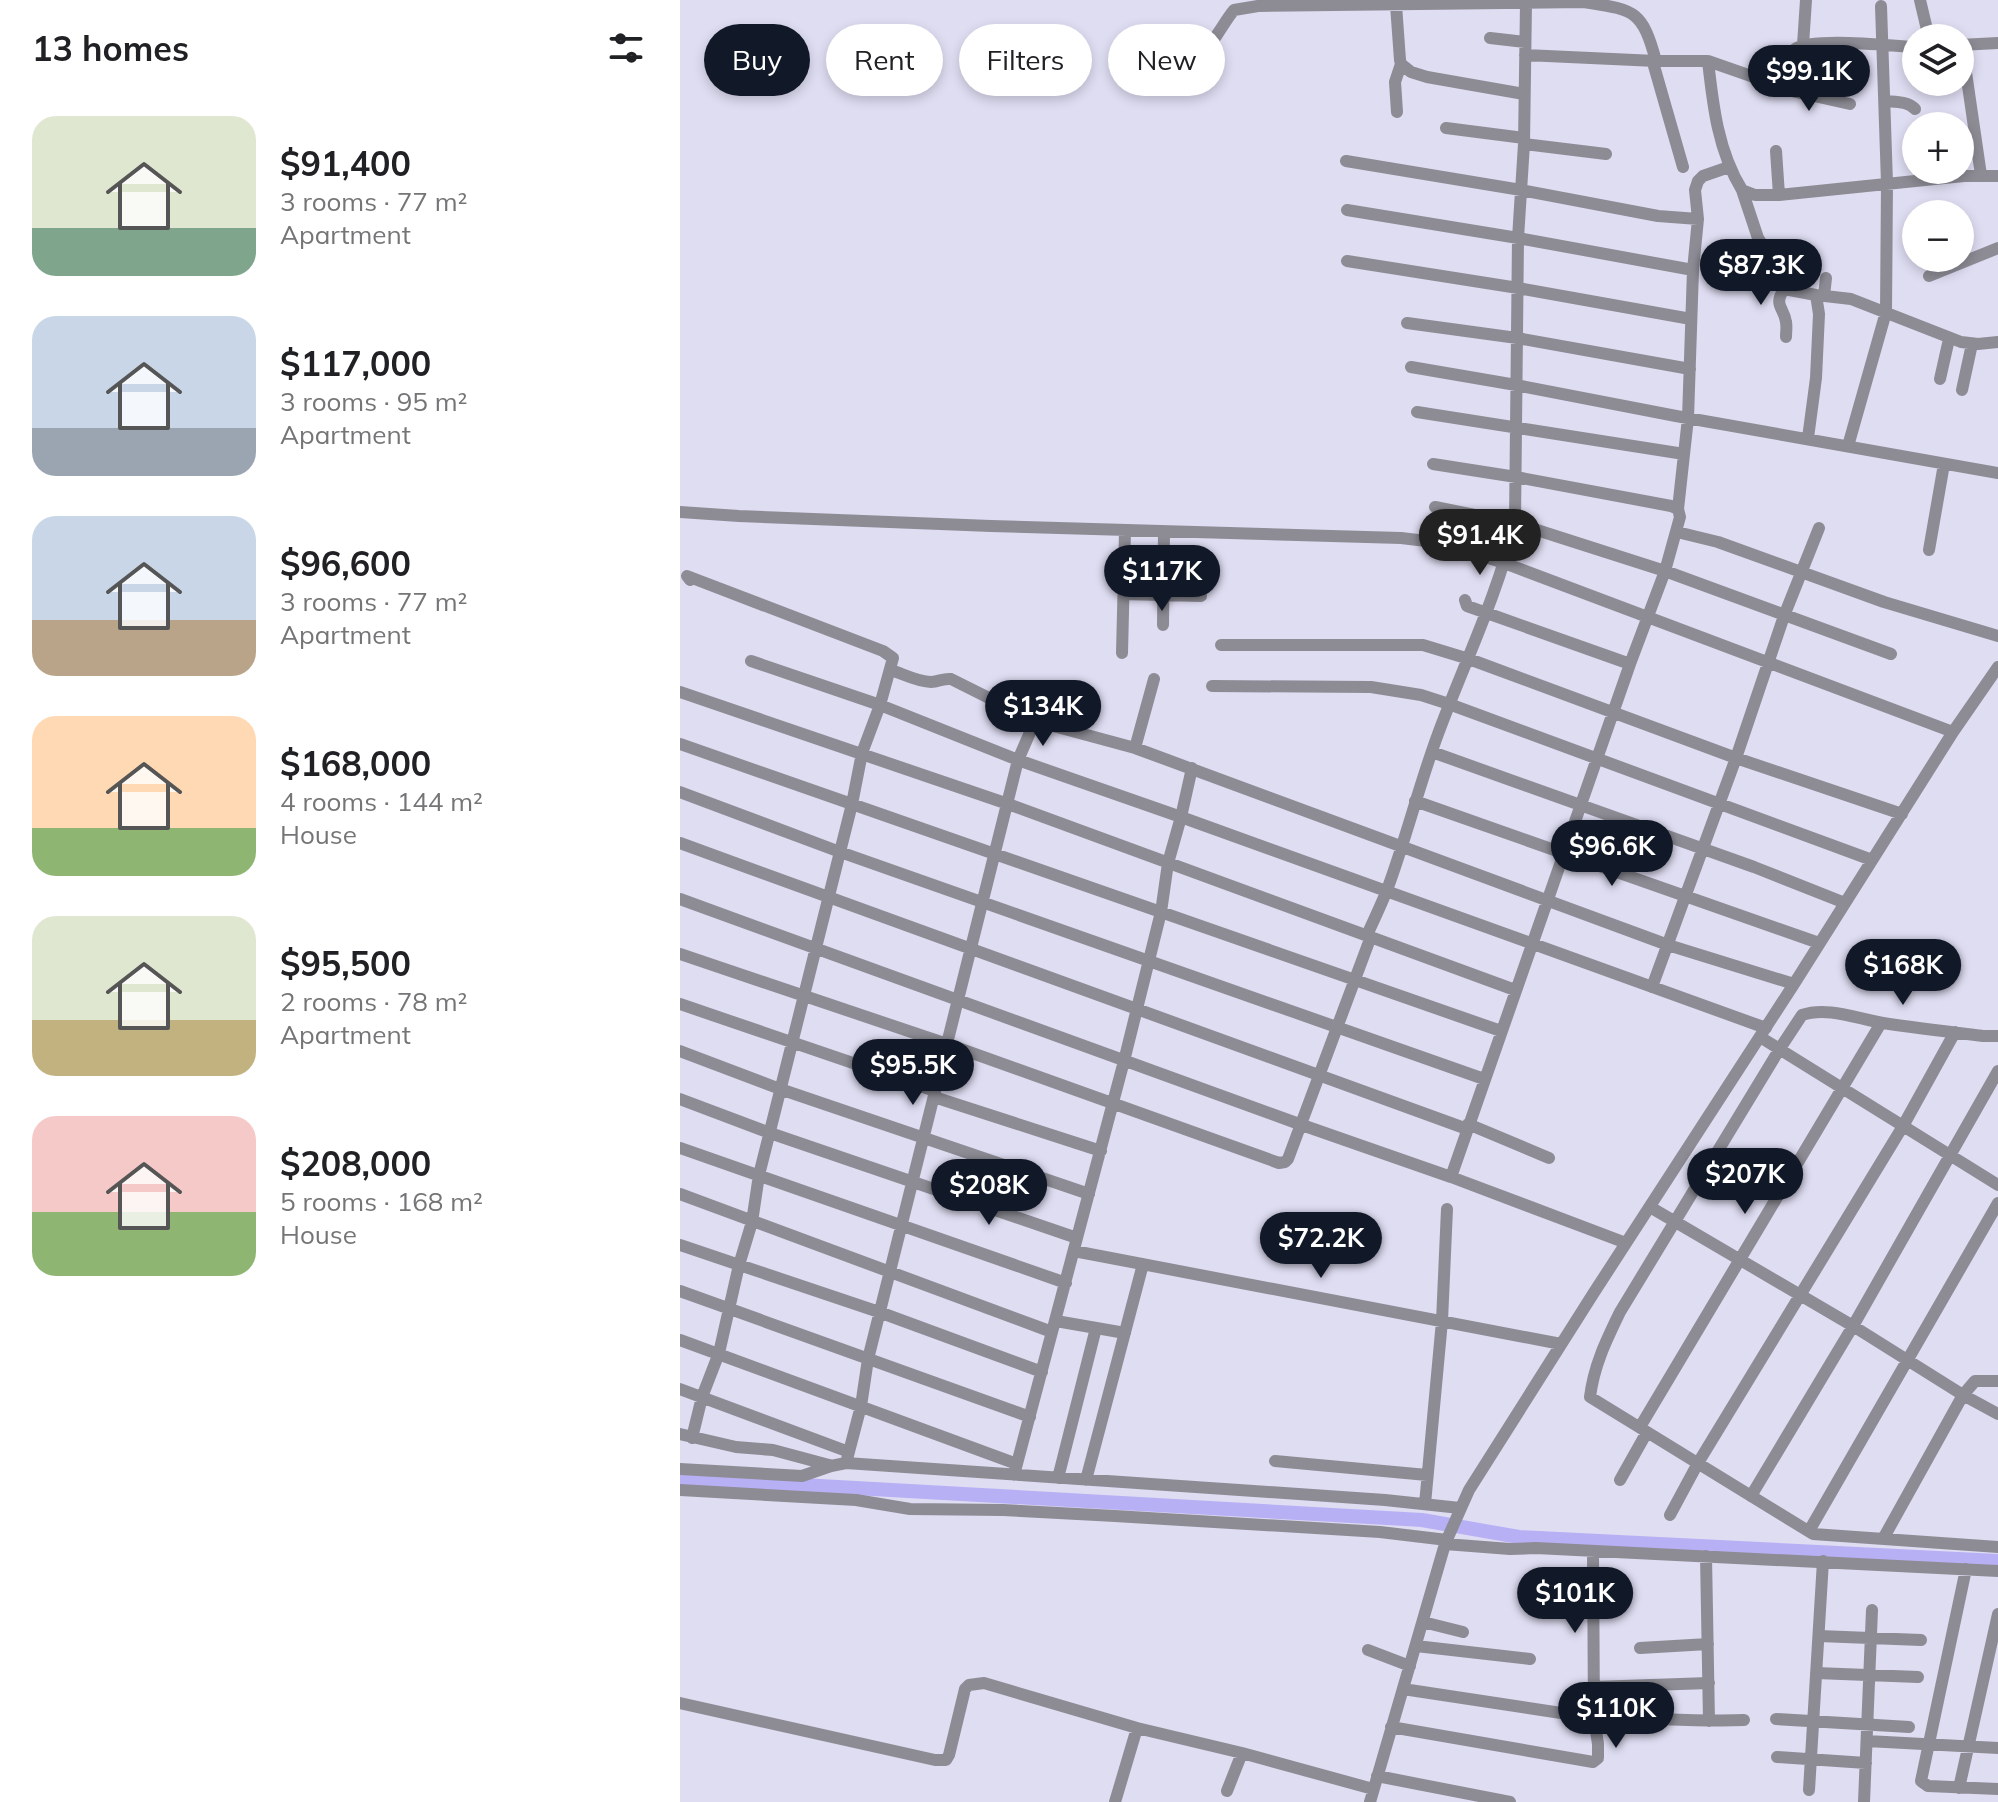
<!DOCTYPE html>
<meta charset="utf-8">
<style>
body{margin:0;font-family:Mulish,sans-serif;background:#f6f6f6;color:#202124;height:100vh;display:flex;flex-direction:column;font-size:30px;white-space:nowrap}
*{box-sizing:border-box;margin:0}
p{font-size:26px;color:#757577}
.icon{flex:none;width:44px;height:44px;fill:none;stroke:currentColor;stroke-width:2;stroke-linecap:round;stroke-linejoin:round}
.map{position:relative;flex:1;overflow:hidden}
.details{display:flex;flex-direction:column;background:#fff;width:680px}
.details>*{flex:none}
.top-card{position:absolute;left:24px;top:24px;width:760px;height:72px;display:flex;gap:16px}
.fabs{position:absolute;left:1222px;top:24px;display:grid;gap:16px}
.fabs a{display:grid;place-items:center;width:72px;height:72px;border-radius:50%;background:#fff;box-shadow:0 4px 12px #0003;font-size:40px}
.price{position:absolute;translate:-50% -68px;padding:0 18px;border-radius:28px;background:#111827;color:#fff;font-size:26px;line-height:52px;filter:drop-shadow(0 2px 4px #0008)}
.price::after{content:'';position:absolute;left:50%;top:48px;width:24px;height:18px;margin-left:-12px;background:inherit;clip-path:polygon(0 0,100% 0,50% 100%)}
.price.on{background:#222;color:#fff}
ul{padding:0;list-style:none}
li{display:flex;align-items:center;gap:24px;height:200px;padding:0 32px}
li span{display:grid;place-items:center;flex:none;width:224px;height:160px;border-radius:24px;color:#555}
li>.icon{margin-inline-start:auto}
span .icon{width:96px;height:96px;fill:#fffc;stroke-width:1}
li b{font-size:34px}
h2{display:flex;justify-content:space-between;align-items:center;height:96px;padding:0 32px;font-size:34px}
.pill{padding:0 28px;border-radius:36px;background:#fff;box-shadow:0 4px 12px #0003;font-size:28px;line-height:72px}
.pill.on{background:#111827;color:#fff}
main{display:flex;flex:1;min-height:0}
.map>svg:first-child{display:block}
</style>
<main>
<section class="details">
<h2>13 homes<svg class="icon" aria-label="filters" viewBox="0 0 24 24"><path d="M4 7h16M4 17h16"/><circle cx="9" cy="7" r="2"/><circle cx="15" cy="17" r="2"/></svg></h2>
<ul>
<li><span style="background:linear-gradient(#dfe7d0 70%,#7fa58c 0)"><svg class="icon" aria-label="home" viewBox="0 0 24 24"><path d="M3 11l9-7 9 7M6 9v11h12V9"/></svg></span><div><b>$91,400</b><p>3 rooms · 77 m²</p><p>Apartment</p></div></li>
<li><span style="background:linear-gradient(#c9d6e8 70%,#9aa5b1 0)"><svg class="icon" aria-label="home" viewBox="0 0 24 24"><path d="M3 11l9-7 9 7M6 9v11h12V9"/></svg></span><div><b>$117,000</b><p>3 rooms · 95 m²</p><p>Apartment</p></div></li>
<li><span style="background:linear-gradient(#c9d6e8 65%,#b9a48a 0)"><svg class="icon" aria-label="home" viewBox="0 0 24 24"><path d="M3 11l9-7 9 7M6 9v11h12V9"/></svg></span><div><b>$96,600</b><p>3 rooms · 77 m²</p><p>Apartment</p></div></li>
<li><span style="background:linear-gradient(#ffd9b3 70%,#8fb573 0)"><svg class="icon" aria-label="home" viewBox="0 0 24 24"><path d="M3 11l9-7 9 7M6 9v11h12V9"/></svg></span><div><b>$168,000</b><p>4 rooms · 144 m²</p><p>House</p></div></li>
<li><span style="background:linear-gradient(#dfe7d0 65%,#c2b280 0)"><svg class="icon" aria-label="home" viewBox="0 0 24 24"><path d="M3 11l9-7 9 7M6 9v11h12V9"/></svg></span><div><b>$95,500</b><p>2 rooms · 78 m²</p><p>Apartment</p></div></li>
<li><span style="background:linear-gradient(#f6c9c9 60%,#8fb573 0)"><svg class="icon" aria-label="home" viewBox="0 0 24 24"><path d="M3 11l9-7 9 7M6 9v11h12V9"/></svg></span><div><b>$208,000</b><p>5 rooms · 168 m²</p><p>House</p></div></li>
</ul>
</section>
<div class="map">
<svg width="1318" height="1802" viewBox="0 0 1318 1802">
<rect width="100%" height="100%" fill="#dfddf2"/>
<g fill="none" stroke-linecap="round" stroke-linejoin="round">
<path stroke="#b8b0f5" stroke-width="14" d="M 0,1478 L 742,1520 L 839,1537 L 1318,1561"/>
<path stroke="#8d8c95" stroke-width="12" d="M 1240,0 L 1249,38
M 716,5 L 720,60 L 721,64 L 731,72 L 747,77 L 844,94
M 810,38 L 845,42
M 530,44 C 520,42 494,33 485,39 C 483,40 483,43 481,45 C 484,53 487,56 495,59 C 500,61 508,63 514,61 C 525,58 545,20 554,10 L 578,6 L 904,2 C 954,10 962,9 976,61 L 1028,61 C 1033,106 1038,151 1062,190 L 1075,195 L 1099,195 L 1284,176 L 1318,176
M 1123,45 L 1126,0
M 1280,45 L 1318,43
M 1282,45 L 1301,175
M 845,55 L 976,61
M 972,59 L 1003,167
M 1028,61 L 1071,76 L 1094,87 C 1098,73 1102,57 1115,49 C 1133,37 1211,46 1236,47
M 1094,87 L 1170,104
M 1205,101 C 1215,102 1228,101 1235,109
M 717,112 L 715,82 L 721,64
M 766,128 L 844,138
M 844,144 L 926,154
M 1096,151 L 1099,195
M 666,161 L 841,190 L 978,216 L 1018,219
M 1062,190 L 1078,238 L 1089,255 L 1104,289 L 1136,295 L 1171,299 L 1281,342 L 1298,344 L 1318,342
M 667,210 L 838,238 L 1013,270
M 667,261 L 838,288 L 1011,319
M 1249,276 L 1318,248
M 1104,289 C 1093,306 1104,307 1106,322 C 1107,327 1106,332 1106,337
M 1144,296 L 1146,278
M 727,323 L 837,338 L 1010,369
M 731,367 L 836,385 L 996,416 L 1318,473
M 1260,379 L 1269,339
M 1282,390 L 1292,344
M 737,412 L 1004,454
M 1128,438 L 1136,378 L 1139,314 L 1136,295
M 1168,446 L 1206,312 L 1207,183 L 1201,6
M 753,464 L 836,477 L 991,506 L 998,509 L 1000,517 L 985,571 L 950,664 L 771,1177
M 755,507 L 835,523 L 985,571 L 1211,654
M 998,509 L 1008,418 L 1013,270 L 1018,219 L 1015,190 L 1018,181 L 1023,176 L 1049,167
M 0,512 L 59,516 L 311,526 L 721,538 L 763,543 L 824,563 L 1273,732
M 997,532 L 1038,542 L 1204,602 L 1318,636
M 1249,550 L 1264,464
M 10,580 L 7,576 L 203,651 L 213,658 L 200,705 L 182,753 L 172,804 L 79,1175 L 72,1222 L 59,1265 L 39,1353 L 22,1397 L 12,1438
M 444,594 L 521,596
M 785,600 L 787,606 L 950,664
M 483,625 L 484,532
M 541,645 L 743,645 L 789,659 L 1056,758 L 1222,814
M 442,653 L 445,531
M 71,661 L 200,705 L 338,760 L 501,817 L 1086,1028
M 211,670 C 223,674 238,682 251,682 C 259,682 263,678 271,679 L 355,721 L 455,748 L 988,945 L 1114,984
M 532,686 L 691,687 L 741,695 L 769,704 L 1192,860
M 0,692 L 328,804 L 835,990
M 0,744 L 821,1031
M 455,748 L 474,679
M 752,752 L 1074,867 L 1165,903
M 0,792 L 160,852 L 804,1079
M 735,801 L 1139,943
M 0,843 L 787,1129
M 0,899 L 622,1125 L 771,1177 L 946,1243
M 0,954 L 267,1044 L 599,1163 L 605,1162 L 608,1159 L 690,939 L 687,935 C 694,920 701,905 707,890 C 726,839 739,785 758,734 C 784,664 817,596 835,523 L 838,238 L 844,144 L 846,3
M 972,987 L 1056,758 L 1104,616 L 1139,528
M 0,1004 L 255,1091
M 1318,1036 L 1303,1036 C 1270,1032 1236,1028 1203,1023 C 1178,1019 1147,1006 1122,1015 L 1099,1050 L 940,1312 C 926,1341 914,1365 910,1397 L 1133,1534 L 1318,1547
M 1080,1037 L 1318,1185
M 0,1051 L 100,1089 L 409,1194
M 254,1097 L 421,1151
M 0,1099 L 90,1133 L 397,1238
M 788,1124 L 869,1158
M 0,1148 L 386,1283
M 0,1194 L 372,1332
M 970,1207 L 1173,1326 L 1283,1395 L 1318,1414
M 0,1245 L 199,1312 L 362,1372
M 394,1251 L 881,1344
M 0,1291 L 350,1417
M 376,1321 L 445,1333
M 0,1340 L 337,1464
M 0,1389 L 169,1452
M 960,1427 L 1201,1023
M 0,1434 L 56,1447 L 93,1450 L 149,1465
M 595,1461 L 747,1475
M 166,1463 L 181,1406 L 188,1359 L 338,760 L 355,721
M 0,1469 L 122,1476 L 151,1466 L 166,1463 L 705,1500 L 780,1508
M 334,1475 L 444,1061 L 481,912 L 488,863 L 501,817 L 512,768
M 378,1478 L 416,1328
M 406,1480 L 463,1264
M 940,1480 L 967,1432
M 0,1490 L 176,1500 L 230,1509 L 323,1510 L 435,1516 L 700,1532 L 767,1540
M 1071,1496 L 1173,1326 L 1318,1071
M 745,1504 L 762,1321 L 767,1209
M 990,1515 L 1018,1463 L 1223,1126 L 1275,1032
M 1129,1531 L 1318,1203
M 1203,1539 L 1283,1395 L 1295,1381 L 1318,1381
M 765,1544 L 830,1549 L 856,1548 L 1318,1571
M 913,1552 L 914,1718 C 964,1717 1014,1722 1064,1720
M 1026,1556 L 1029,1721
M 1286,1569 L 1241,1781 L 1248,1786 L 1318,1789
M 743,1622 L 783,1632
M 1139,1636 L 1241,1640
M 736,1646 L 850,1659
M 960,1648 L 1028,1644
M 688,1650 L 730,1666
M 1136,1673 L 1238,1677
M 913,1687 L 1029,1683
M 0,1703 L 255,1760 L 266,1760 L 269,1755 L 285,1689 L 289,1685 L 304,1683 L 457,1728 L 562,1753 L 693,1789
M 1096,1719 L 1229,1727
M 711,1727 L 913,1762 L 918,1758 L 918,1744 L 914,1718 L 723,1689
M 1187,1741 L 1318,1748
M 1097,1757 L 1186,1763
M 697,1776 L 830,1802
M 1279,1788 L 1318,1614
M 1129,1790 L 1143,1561
M 547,1791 L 562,1753
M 435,1802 L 457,1728
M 690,1802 L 765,1544 L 789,1490 L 913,1294 L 1114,984 L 1273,732 L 1318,667
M 1184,1802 L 1192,1610"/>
</g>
</svg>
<div class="fabs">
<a><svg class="icon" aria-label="layers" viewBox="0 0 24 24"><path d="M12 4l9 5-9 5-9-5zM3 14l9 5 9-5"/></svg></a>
<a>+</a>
<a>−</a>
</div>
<b class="price" style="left:1129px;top:113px">$99.1K</b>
<b class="price" style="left:1081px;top:307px">$87.3K</b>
<b class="price on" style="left:800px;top:577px">$91.4K</b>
<b class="price" style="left:482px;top:613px">$117K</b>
<b class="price" style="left:363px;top:748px">$134K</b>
<b class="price" style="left:932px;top:888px">$96.6K</b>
<b class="price" style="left:1223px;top:1007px">$168K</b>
<b class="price" style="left:233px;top:1107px">$95.5K</b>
<b class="price" style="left:1065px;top:1216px">$207K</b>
<b class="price" style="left:309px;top:1227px">$208K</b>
<b class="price" style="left:641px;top:1280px">$72.2K</b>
<b class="price" style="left:895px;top:1635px">$101K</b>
<b class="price" style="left:936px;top:1750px">$110K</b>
<div class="top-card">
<a class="pill on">Buy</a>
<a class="pill">Rent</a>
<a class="pill">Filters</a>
<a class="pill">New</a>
</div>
</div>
</main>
